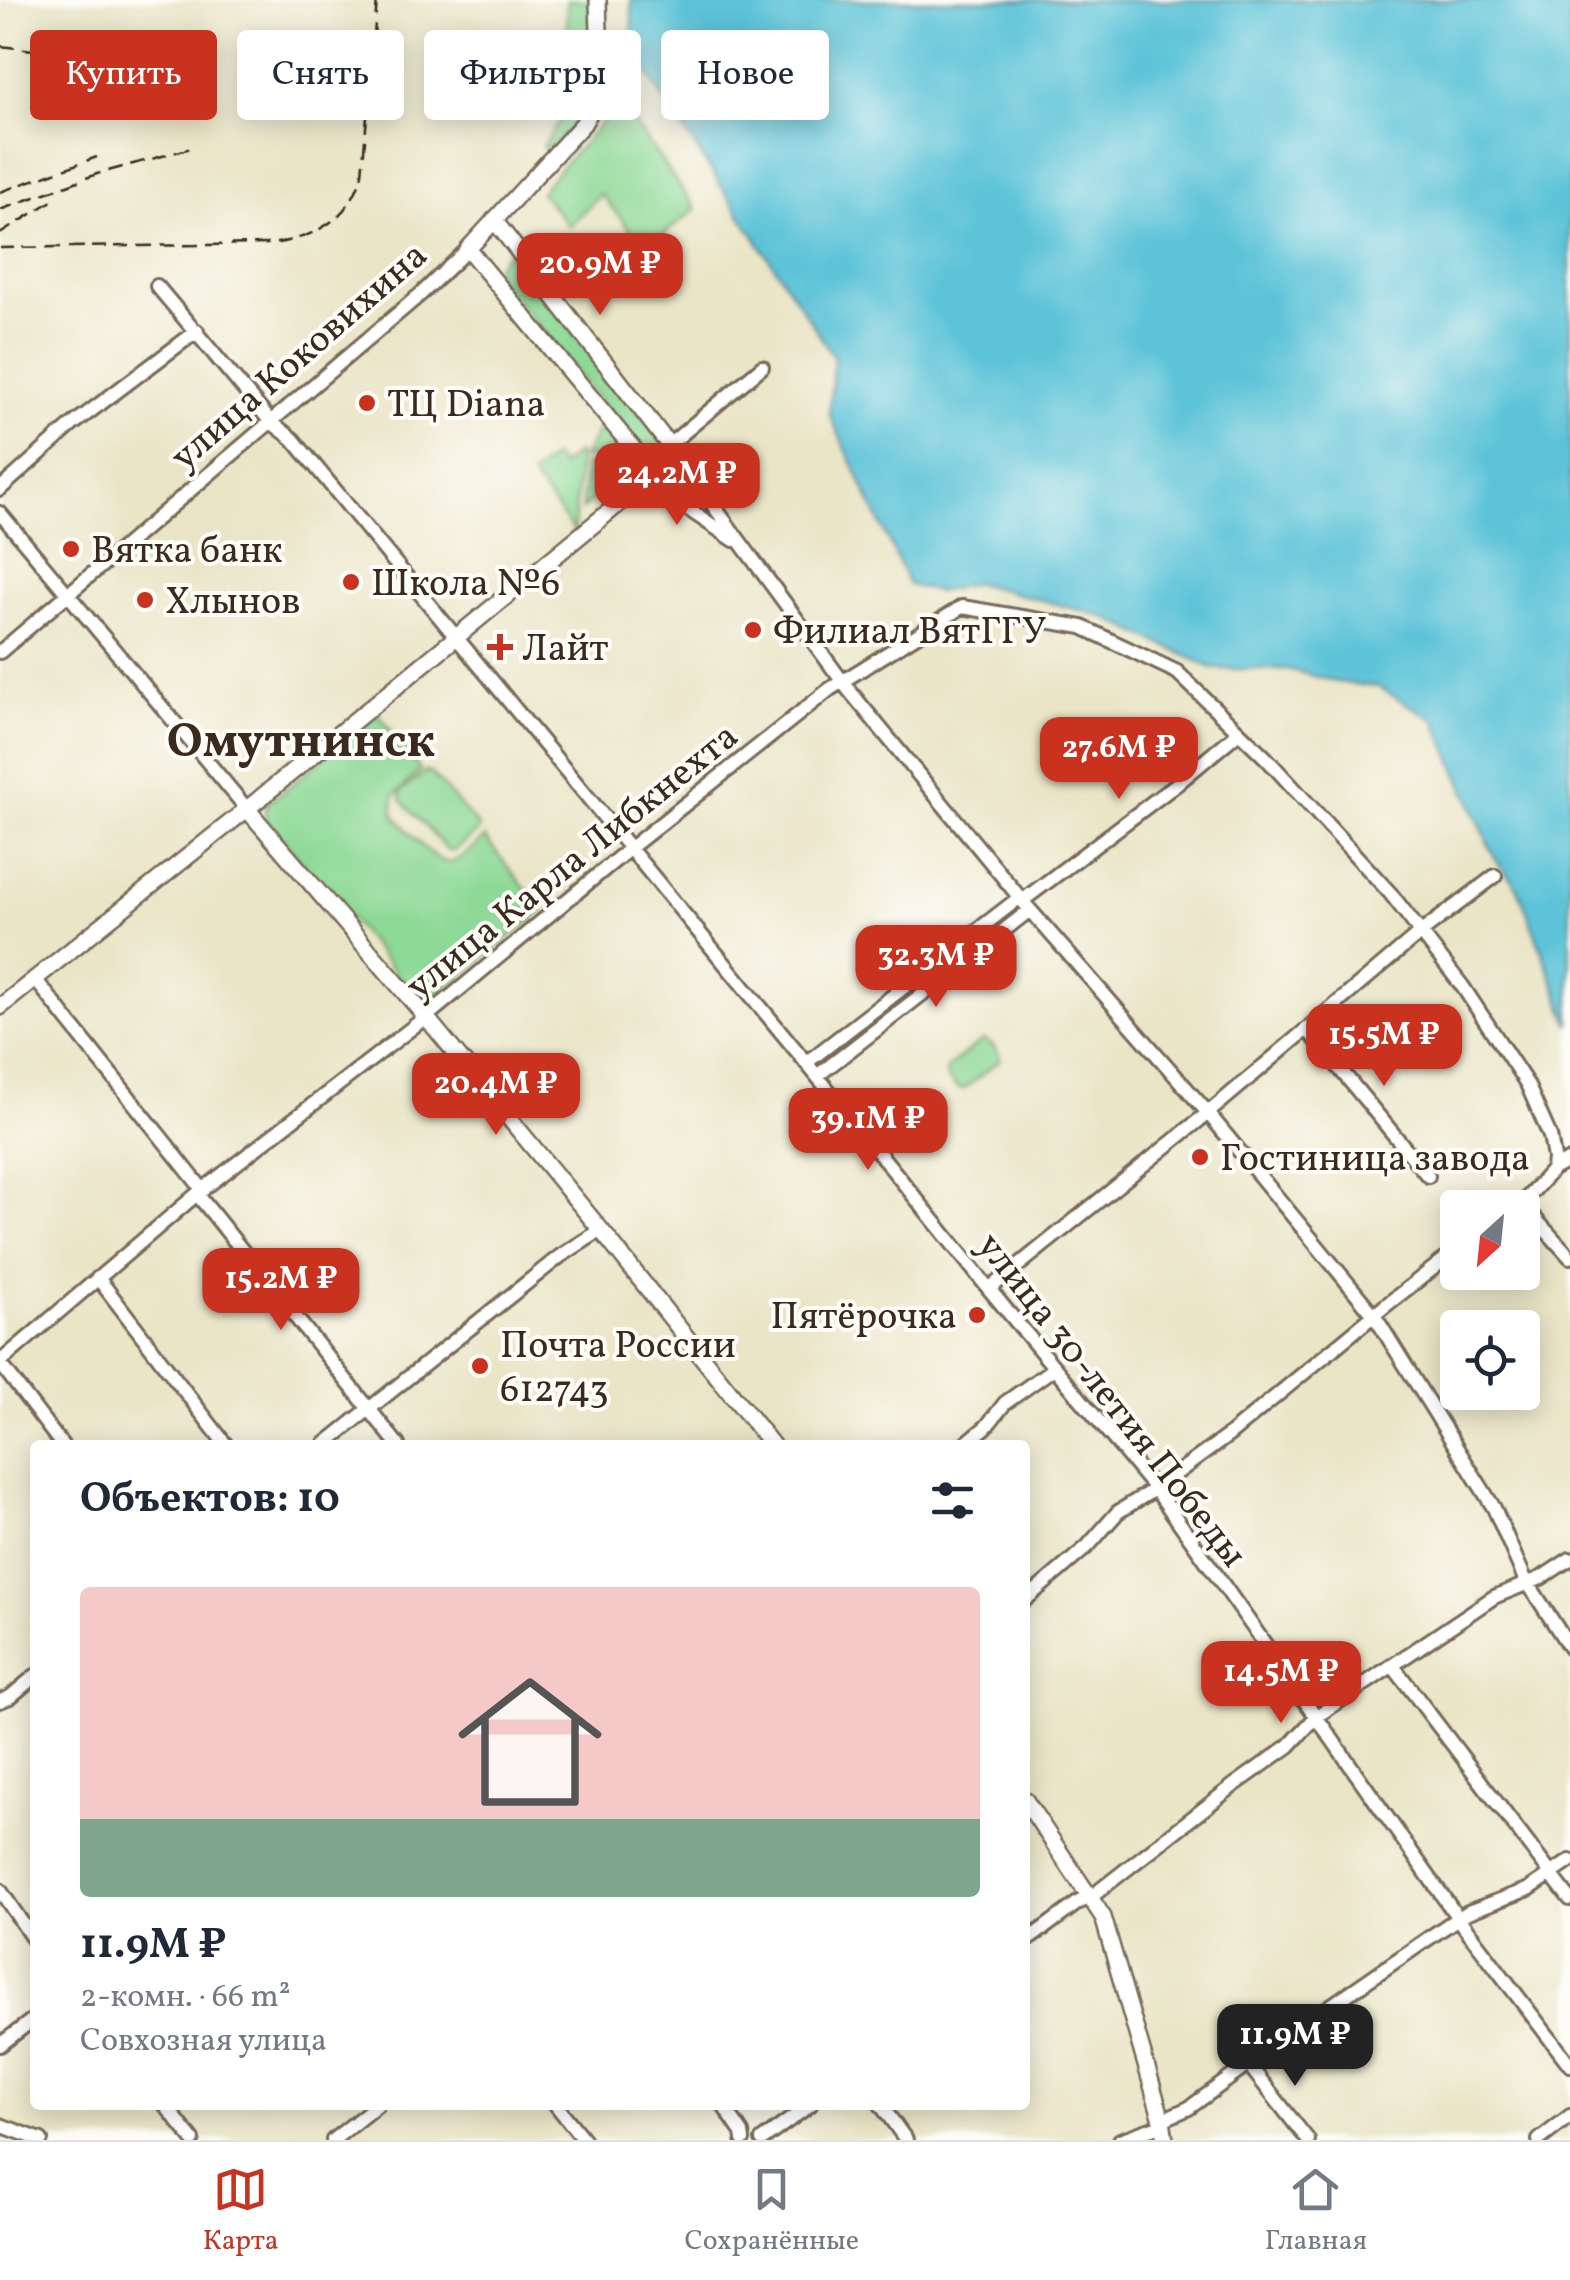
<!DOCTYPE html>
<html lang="ru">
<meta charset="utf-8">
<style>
body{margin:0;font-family:Vollkorn,serif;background:#f6f6f7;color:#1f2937;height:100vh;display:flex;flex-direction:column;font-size:38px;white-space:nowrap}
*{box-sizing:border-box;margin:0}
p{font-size:32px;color:#747a83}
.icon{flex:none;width:55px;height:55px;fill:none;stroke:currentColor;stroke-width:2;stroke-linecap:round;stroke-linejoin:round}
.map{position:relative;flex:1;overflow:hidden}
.side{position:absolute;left:30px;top:1440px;width:1000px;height:670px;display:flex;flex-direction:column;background:#fff;border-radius:10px;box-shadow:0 5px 25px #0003}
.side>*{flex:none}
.top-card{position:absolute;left:30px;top:30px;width:1000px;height:90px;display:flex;gap:20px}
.needle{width:65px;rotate:207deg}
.fabs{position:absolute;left:1440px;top:1190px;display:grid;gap:20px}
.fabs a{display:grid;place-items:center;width:100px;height:100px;border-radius:10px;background:#fff;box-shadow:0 5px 25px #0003;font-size:50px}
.price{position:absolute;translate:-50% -85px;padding:0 22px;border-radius:20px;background:#c8321e;color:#fff;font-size:32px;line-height:65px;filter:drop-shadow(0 2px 5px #0008)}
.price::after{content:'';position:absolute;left:50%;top:60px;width:30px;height:22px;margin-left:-15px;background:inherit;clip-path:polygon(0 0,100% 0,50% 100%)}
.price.on{background:#222;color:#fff}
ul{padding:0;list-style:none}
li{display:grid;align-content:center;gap:20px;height:530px;padding:0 50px}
li span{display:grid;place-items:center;height:310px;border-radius:10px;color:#555}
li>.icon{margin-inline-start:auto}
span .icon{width:180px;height:180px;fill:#fffc;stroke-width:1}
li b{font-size:42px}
h2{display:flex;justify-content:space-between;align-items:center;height:120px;padding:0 50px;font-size:42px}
.tag{padding:0 35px;border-radius:10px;background:#fff;box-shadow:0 5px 25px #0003;font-size:35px;line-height:90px}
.tag.on{background:#c8321e;color:#fff}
.menu{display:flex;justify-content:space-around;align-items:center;height:140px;border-top:2px solid #e0e1e3;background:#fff;font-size:28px;color:#747a83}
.menu a{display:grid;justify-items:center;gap:5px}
.menu .on{color:#c8321e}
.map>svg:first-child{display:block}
</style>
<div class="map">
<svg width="1570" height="2140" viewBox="0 0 1570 2140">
<rect width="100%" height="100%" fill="#fdfcf7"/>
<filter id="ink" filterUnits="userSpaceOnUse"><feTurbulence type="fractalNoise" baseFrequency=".01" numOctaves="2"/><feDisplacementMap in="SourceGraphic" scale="20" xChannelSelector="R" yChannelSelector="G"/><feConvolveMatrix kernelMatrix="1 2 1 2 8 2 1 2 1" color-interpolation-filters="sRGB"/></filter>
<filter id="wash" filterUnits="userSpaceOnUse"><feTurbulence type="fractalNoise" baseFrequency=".0048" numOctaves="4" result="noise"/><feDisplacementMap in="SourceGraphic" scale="40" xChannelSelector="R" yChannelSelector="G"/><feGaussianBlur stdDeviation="2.25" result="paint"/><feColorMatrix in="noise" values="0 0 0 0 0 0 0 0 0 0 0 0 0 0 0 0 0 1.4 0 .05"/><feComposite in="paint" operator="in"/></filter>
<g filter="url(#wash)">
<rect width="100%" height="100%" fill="#eae5c7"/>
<path fill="#8dd996" stroke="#64825a" stroke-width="2.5" d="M 567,0 L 590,0 C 591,31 603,87 584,113 C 575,126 561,138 550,149 L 543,147 L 573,100 L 570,79 L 564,70 L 565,65 C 556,57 554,52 555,40 L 565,40 L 567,37 Z
M 616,107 L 622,108 L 631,119 L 696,209 L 647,247 L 644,247 L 601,194 L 569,226 L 541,193 L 547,183 Z
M 509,251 L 665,443 L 656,453 L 647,458 L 498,277 L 495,267 Z
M 605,419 L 638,458 L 582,458 Z
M 577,453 L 579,457 L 574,531 L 531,476 L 553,457 L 560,466 Z
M 675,459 L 713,515 L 709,515 L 678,494 L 662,474 L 667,463 Z
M 585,465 L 631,467 L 582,509 Z
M 378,713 L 420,770 L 394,796 L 393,811 L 396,817 C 406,828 436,867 452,862 C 463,859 475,845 485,838 L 543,911 L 425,1004 L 421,1003 L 265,818 L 265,806 Z
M 426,771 L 431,773 L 479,827 L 478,831 L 454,851 L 447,850 L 401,800 L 401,791 Z
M 1000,917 L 1005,924 L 831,1059 L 826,1052 Z
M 983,1040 C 990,1041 1000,1053 1000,1060 L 964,1089 L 957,1088 L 946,1076 L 947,1068 Z"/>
<path fill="#5bc3d8" stroke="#4b767b" stroke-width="2.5" d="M 631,0 L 1570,0 L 1570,1025 L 1518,888 L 1495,859 L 1435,720 L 1378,687 L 1336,682 L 1287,669 L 1214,669 L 1102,616 L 976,583 L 938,592 L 909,585 L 829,413 L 834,357 L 633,52 Z"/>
</g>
<g filter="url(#ink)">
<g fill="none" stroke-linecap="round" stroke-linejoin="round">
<g stroke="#786b59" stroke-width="18">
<path id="minor" d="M 157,286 L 271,422 L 293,439 L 800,1055 L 989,1289 L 1157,1491 L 1458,1918 L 1570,2065
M 762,367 L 669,445 L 848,689 L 1030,910 L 1208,1113 L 1374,1315 L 1494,1508 L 1524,1577 L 1570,1648
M 651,470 L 676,501 L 734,540
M 0,489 L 72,425 L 197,331
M 0,513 L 247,809
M 0,652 L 422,293 L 468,249
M 1022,901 L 1178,783 L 1239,732
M 35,979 L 203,1190
M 1307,1029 L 1428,1176
M 806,1063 L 1019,898
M 817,1076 L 1030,910
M 197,1194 L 398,1445
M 1522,1204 L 1570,1257
M 1518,1208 L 1553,1169 L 1570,1160
M 98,1278 L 226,1445
M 989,1289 L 1208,1113 L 1420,933 L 1495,876
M 0,1362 L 197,1194 L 426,1017 L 629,849 L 830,689 L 962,607 L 1082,627 L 1177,672 L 1266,758 L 1391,894 L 1463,987 L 1527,1084 L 1550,1136 L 1554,1158 L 1553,1169
M 0,1363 L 62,1445
M 324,1445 L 559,1257 L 601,1230
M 964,1445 L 986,1427 L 1005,1403 L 1054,1368
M 1025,1600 L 1088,1546 L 1118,1512 L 1155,1489 L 1229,1435 L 1385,1306 L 1458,1249
M 1393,1666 L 1570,1899
M 0,1701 L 10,1697 L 35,1676
M 0,1890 L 35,1942
M 1025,1942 L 1079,1902 L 1091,1897 L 1233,1786 L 1289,1746 L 1317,1716 L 1494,1597 L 1541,1578 L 1570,1559
M 0,2045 L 35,2018
M 1248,2064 L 1308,2140
M 165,2105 L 193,2140
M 556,2105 L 584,2140
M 723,2105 L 742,2133 L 743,2140
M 881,2105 L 906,2140
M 1162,2120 L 1189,2108 L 1290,2034 L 1455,1920 L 1468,1912 L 1529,1889 L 1570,1861
M 0,2125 L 41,2140
M 333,2140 L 377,2105
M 762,2140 L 810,2105
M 1120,2140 L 1162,2125
M 1539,2140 L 1570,2116"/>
</g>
<g stroke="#786b59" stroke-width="20">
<path id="major" d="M 598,0 L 601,92 L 583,124 L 468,249 L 651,470
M 247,809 L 426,1017 L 601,1230 L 772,1445
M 0,1007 L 247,809 L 638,488 L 669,445 L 494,220
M 1025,1800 L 1103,1917 L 1162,2120 L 1165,2140"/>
</g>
<use href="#minor" stroke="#fff" stroke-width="12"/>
<use href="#major" stroke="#fff" stroke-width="15"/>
<path stroke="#3b2a1e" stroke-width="2.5" stroke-dasharray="15 8" stroke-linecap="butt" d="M 0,46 L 139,63
M 0,192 L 97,157
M 0,210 L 97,174 L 195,147
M 0,234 L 55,199
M 0,248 L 270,244 C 313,239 351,219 362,174 L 377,0"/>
</g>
</g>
<g fill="#c8321e" stroke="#fdfcf7" stroke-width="4">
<circle cx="367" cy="403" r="10"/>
<circle cx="71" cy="549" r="10"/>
<circle cx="351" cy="582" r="10"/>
<circle cx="145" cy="600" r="10"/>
<circle cx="753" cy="630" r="10"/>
<path d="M495 632h10v10h10v10h-10v10h-10v-10h-10v-10h10z"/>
<circle cx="1200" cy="1157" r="10"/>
<circle cx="977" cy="1315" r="10"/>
<circle cx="480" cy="1366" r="10"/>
</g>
<g text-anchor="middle" stroke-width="8" stroke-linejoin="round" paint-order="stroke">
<g font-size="38" fill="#3b2a1e" stroke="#fdfcf7">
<text transform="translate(298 355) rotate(-41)" y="13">улица Коковихина</text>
<text transform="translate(571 860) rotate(-39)" y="13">улица Карла Либкнехта</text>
<text transform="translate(1113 1399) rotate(52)" y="13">улица 30-летия Победы</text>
</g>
<g font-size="38" fill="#3b2a1e" stroke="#fdfcf7" text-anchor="start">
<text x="387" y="416">ТЦ Diana</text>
<text x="91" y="562">Вятка банк</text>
<text x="371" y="595">Школа №6</text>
<text x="165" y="613">Хлынов</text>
<text x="773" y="643">Филиал ВятГГУ</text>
<text x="522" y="660">Лайт</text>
<text x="1220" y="1170">Гостиница завода</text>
<text x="957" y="1328" text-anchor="end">Пятёрочка</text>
<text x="500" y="1357">Почта России<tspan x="500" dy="44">612743</tspan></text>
</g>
<g font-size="48" font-weight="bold" fill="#3b2a1e" stroke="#fdfcf7">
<text x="301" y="756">Омутнинск</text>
</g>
</g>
</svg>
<div class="fabs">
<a><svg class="needle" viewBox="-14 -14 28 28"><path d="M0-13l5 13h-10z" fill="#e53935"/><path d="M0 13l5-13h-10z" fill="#747a83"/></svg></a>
<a><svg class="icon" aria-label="locate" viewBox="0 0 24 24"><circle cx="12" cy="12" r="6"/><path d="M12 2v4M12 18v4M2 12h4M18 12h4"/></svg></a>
</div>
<b class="price" style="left:600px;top:318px">20.9M ₽</b>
<b class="price" style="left:677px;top:528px">24.2M ₽</b>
<b class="price" style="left:1119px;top:802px">27.6M ₽</b>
<b class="price" style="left:936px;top:1010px">32.3M ₽</b>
<b class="price" style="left:1384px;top:1089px">15.5M ₽</b>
<b class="price" style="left:496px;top:1138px">20.4M ₽</b>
<b class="price" style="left:868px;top:1173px">39.1M ₽</b>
<b class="price" style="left:281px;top:1333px">15.2M ₽</b>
<b class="price" style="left:1281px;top:1726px">14.5M ₽</b>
<b class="price on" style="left:1295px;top:2089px">11.9M ₽</b>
<div class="top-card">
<a class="tag on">Купить</a>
<a class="tag">Снять</a>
<a class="tag">Фильтры</a>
<a class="tag">Новое</a>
</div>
<section class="side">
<h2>Объектов: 10<svg class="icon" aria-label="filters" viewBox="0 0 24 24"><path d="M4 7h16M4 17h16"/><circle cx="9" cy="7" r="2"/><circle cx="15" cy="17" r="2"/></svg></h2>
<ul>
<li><span style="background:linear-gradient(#f6c9c9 75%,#7fa58c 0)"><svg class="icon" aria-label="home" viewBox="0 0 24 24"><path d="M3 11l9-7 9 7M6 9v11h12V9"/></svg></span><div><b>11.9M ₽</b><p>2-комн. · 66 m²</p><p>Совхозная улица</p></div></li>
</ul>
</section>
</div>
<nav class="menu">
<a class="on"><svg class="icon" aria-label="map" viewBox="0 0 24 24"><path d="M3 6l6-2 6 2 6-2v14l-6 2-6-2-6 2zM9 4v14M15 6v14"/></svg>Карта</a>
<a><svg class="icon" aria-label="saved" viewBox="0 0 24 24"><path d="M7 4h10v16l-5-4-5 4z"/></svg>Сохранённые</a>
<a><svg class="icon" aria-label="home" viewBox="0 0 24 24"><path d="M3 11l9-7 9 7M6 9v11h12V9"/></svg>Главная</a>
</nav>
